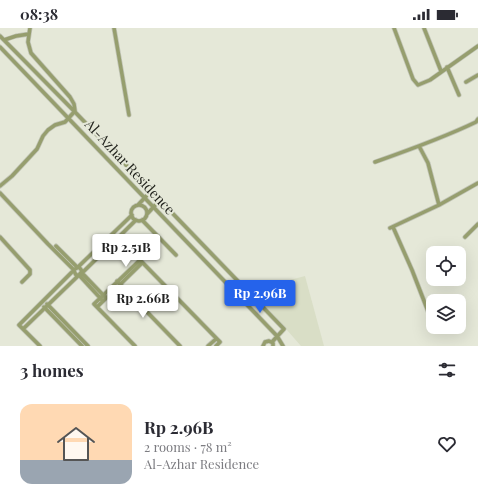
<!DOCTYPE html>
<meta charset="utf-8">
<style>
body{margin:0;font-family:"Playfair Display",serif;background:#f2f2f3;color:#2b2b33;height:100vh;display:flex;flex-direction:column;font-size:15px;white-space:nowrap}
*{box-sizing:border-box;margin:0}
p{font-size:13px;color:#7c7c81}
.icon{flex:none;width:22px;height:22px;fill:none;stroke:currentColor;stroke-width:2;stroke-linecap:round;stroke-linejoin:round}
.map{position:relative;height:318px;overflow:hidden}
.panel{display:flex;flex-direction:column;background:#fff;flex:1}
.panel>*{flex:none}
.buttons{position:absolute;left:426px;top:218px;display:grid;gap:8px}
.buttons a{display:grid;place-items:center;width:40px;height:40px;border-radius:8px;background:#fff;box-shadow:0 4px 16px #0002;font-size:20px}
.price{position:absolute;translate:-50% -34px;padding:0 9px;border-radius:4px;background:#fff;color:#222;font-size:13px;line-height:26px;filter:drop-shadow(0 1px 2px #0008)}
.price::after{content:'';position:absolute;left:50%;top:24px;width:12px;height:9px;margin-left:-6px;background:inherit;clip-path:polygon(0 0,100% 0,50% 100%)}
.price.active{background:#2563eb;color:#fff}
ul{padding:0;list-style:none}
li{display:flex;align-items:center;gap:12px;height:100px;padding:0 20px}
li span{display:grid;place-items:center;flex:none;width:112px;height:80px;border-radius:12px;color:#555}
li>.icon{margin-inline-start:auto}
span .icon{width:48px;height:48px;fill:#fffc;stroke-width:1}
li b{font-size:17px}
h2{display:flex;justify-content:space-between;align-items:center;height:48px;padding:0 20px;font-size:17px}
.status{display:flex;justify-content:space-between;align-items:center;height:28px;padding:0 20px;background:#fff;direction:ltr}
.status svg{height:11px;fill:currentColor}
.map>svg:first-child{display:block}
</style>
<div class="status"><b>08:38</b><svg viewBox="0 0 49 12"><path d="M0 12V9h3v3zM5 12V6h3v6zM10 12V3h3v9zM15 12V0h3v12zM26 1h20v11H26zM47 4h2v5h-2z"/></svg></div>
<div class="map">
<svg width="478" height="318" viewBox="0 0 478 318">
<rect width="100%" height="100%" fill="#e5e8d8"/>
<path fill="#d9dec6" d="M 305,248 L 324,318 L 301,318 L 252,262 Z"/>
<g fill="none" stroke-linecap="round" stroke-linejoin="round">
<g stroke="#c1c4b6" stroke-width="5">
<path id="minor" d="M 114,0 L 129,87
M 394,0 L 413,51 L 418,57 L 430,52 L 478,18
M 424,0 L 441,43
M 0,8 L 75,84 L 284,301 L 272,314
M 4,12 L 16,8 L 29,6
M 0,19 L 277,308 L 283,318
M 447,39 L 459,67
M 466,54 L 478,47
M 419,118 L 428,135 L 439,177
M 375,134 C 409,122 443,110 476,94 L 478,91
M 0,158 L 12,148 L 37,121 L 43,108 L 48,102 L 55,97 L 65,94 L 75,83 L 74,76 L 70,69 L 31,25 L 28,14 L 30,0
M 0,165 L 48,216 L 74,242
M 138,177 L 151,163
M131 185a8 8 0 1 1 16 0a8 8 0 1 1-16 0Z
M 147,186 L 160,172
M 142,192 L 176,227
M 393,199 L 412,242 L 433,296
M 390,200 L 439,177 L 478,155
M 0,209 L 30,242 L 30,246 L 22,254
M 465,209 L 478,196
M 56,218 L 77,239
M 78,239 L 132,187
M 117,253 L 180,318
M 106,270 L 82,245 L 136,192
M 47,276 L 88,318
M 44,279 L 82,318
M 97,279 L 142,235
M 434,299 L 436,303
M 23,301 L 79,247 L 103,273
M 40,318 L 19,297 L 75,241 L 79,239 L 82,243 L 79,247 L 76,247 L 74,243
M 135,318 L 94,276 L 140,232 L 220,314 L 216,318
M 208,318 L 216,311
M 263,318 L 265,314 L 269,313 L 273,315 L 273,318"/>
</g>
<use href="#minor" stroke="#969e6e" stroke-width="3.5"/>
</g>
<g text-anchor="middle" stroke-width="4" stroke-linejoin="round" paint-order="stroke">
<g font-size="14" fill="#1f201a" stroke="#e5e8d8">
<text transform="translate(130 139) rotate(47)" y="5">Al-Azhar Residence</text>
</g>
</g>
</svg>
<div class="buttons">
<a><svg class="icon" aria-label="locate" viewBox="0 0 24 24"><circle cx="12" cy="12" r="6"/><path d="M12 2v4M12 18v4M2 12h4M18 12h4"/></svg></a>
<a><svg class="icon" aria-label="layers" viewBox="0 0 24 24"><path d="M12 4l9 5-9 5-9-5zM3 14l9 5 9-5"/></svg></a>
</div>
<b class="price" style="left:126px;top:240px">Rp 2.51B</b>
<b class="price active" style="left:260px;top:286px">Rp 2.96B</b>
<b class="price" style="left:143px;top:291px">Rp 2.66B</b>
</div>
<section class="panel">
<h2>3 homes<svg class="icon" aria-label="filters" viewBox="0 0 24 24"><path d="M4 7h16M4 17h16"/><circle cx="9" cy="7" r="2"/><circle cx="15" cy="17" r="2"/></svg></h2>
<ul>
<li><span style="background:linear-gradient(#ffd9b3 70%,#9aa5b1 0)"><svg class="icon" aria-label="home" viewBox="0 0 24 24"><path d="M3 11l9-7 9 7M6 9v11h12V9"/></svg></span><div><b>Rp 2.96B</b><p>2 rooms · 78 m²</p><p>Al-Azhar Residence</p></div><svg class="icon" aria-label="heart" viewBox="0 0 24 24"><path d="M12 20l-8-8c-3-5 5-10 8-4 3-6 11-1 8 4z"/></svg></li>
</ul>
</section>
